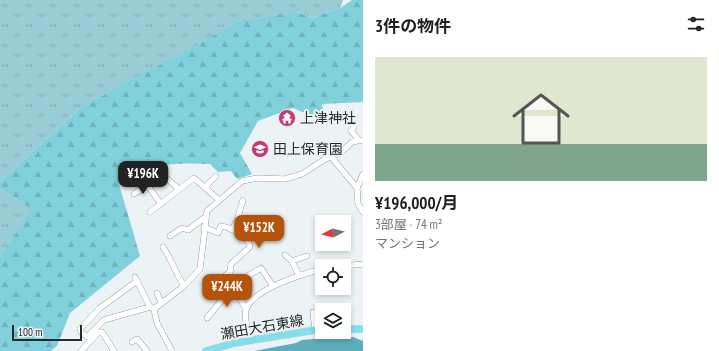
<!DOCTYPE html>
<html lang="ja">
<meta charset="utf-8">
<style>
body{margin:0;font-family:"PT Sans Narrow","Noto Sans JP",sans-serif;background:#f6f6f6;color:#202124;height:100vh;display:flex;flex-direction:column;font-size:15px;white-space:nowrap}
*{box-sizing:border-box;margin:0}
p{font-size:13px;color:#757577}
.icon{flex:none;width:22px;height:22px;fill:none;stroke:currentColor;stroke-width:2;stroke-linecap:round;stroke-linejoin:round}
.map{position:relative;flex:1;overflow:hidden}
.details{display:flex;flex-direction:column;background:#fff;width:356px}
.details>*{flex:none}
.needle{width:26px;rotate:263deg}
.fabs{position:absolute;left:315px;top:215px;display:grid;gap:8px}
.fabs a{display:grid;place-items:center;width:36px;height:36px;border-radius:0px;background:#fff;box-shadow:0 2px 6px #0003;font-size:20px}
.scale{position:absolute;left:12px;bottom:10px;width:70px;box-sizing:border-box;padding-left:4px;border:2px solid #27292a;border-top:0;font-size:11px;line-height:14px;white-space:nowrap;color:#27292a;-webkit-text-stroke:3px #ecf3f4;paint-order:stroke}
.price{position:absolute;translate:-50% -34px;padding:0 9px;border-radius:8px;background:#b45309;color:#fff;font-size:13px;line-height:26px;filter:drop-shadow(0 1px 2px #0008)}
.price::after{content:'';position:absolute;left:50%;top:24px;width:12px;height:9px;margin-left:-6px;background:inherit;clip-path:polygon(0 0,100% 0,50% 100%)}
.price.active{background:#222;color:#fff}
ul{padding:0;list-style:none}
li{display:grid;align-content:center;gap:8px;height:212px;padding:0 12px}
li span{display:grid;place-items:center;height:124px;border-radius:0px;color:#555}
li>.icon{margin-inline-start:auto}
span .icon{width:72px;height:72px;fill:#fffc;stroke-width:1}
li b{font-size:17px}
h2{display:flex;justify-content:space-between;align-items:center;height:48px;padding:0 12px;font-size:17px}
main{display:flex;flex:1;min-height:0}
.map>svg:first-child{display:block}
</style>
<main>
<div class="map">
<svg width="363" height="351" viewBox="0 0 363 351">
<defs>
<pattern id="grass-tufts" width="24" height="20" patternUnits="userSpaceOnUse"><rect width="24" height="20" fill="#99cdd6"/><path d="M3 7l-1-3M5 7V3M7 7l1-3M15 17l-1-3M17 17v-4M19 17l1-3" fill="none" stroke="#84b0b8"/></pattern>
<pattern id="forest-firs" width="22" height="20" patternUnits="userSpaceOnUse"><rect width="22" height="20" fill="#81d1dd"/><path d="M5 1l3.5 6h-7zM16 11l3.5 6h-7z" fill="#6fb3be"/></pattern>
</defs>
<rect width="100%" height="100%" fill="#ecf3f4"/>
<path fill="url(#grass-tufts)" d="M 0,0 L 343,0 L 340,8 L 312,18 L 297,12 L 80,108 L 0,182 Z
M 0,189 L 34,209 L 0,255 Z"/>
<path fill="url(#forest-firs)" d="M 352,0 L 363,0 L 363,102 L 322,104 L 324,117 L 319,119 L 293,108 L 258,121 L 240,153 L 252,174 L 237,179 L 231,171 L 218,172 L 210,164 C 178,163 144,162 119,184 L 140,256 L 70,313 L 57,346 L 51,351 L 0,351 L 0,255 L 33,209 L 0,189 L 0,182 L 80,108 L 239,22 L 297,12 L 312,18 L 340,8 Z"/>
<path fill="#5eaeba" d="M 335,337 L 353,337 L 363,341 L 363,351 L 254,351 L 296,343 L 302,340 Z"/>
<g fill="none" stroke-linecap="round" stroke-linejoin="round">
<g stroke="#6b7071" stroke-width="6">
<path id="minor" d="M 354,127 L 351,131 L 359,140
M 332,158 L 357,188 L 358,204 L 363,212
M 158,171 L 179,189
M 140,175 L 161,204
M 205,187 L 216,176
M 357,188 L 363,174
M 134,194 L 147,185
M 150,212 L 194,178 L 219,200
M 204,227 L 218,233 L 221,226 C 232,228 248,235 250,247 L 231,264 L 230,272 L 226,275 L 246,309
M 232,230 L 237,220 L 243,200
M 170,236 L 182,228 L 188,230 L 204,218
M 163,247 C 172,260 175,272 184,286
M 285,255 L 292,261 L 298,274
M 292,261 L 307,256
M 343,266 L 363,264
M 135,277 L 150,307 L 152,308
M 137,281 L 100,308 L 80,329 L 81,332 L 87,337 L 104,320 L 150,307
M 157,293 L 161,302
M 313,312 L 315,330
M 207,318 L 236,283 L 261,268 L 273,286
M 251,340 C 249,332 243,319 246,310 C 252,289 303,274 322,269
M 132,342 L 137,339 L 147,351
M 81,351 L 99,332 L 102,332 L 114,351
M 172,351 L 157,323 L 154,309 L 184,286 L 200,269 L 207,211 L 242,181 L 258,178 L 285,179 L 302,174 L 327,158 L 339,154 L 352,142 L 363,140"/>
</g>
<g stroke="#cfd0d0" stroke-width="8">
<path id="major" d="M 344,329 L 363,329
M 206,351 L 234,343 L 322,329"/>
</g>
<use href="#minor" stroke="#fff" stroke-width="5.5"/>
<use href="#major" stroke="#83dfeb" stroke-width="7"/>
</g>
<defs>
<g id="temple-disc" transform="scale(0.9)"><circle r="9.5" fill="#c33a75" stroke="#ecf3f4"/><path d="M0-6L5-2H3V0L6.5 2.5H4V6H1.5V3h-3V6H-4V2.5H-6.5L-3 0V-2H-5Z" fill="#fff"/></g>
<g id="school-disc" transform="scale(0.9)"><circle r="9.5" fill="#c33a75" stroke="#ecf3f4"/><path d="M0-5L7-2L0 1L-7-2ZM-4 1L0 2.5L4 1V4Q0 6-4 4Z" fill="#fff"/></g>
</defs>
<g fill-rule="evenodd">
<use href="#temple-disc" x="287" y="118"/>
<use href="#school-disc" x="260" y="149"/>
</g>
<g text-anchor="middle" stroke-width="4" stroke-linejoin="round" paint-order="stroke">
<g font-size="14" fill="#27292a" stroke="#ecf3f4" text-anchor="start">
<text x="300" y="123">上津神社</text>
<text x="273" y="154">田上保育園</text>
</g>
<g font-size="14" fill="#27292a" stroke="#ecf3f4">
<text transform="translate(262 327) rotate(-10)" y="5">瀬田大石東線</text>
</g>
</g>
</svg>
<div class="fabs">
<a><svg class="needle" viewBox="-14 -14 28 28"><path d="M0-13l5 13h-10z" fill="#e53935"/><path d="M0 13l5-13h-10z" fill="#757577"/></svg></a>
<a><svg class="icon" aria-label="locate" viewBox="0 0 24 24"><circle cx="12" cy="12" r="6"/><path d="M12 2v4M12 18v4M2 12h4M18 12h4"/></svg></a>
<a><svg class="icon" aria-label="layers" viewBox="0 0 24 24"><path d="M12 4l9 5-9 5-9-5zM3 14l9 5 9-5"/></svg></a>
</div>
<div class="scale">100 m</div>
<b class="price active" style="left:143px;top:195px">¥196K</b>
<b class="price" style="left:259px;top:249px">¥152K</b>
<b class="price" style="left:227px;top:308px">¥244K</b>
</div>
<section class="details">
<h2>3件の物件<svg class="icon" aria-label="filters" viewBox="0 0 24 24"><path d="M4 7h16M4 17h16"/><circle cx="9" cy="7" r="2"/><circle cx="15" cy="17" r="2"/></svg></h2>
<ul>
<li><span style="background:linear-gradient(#dfe7d0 70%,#7fa58c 0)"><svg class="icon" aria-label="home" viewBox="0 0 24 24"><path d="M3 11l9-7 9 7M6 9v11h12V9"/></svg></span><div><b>¥196,000/月</b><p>3部屋 · 74 m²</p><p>マンション</p></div></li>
</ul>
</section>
</main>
